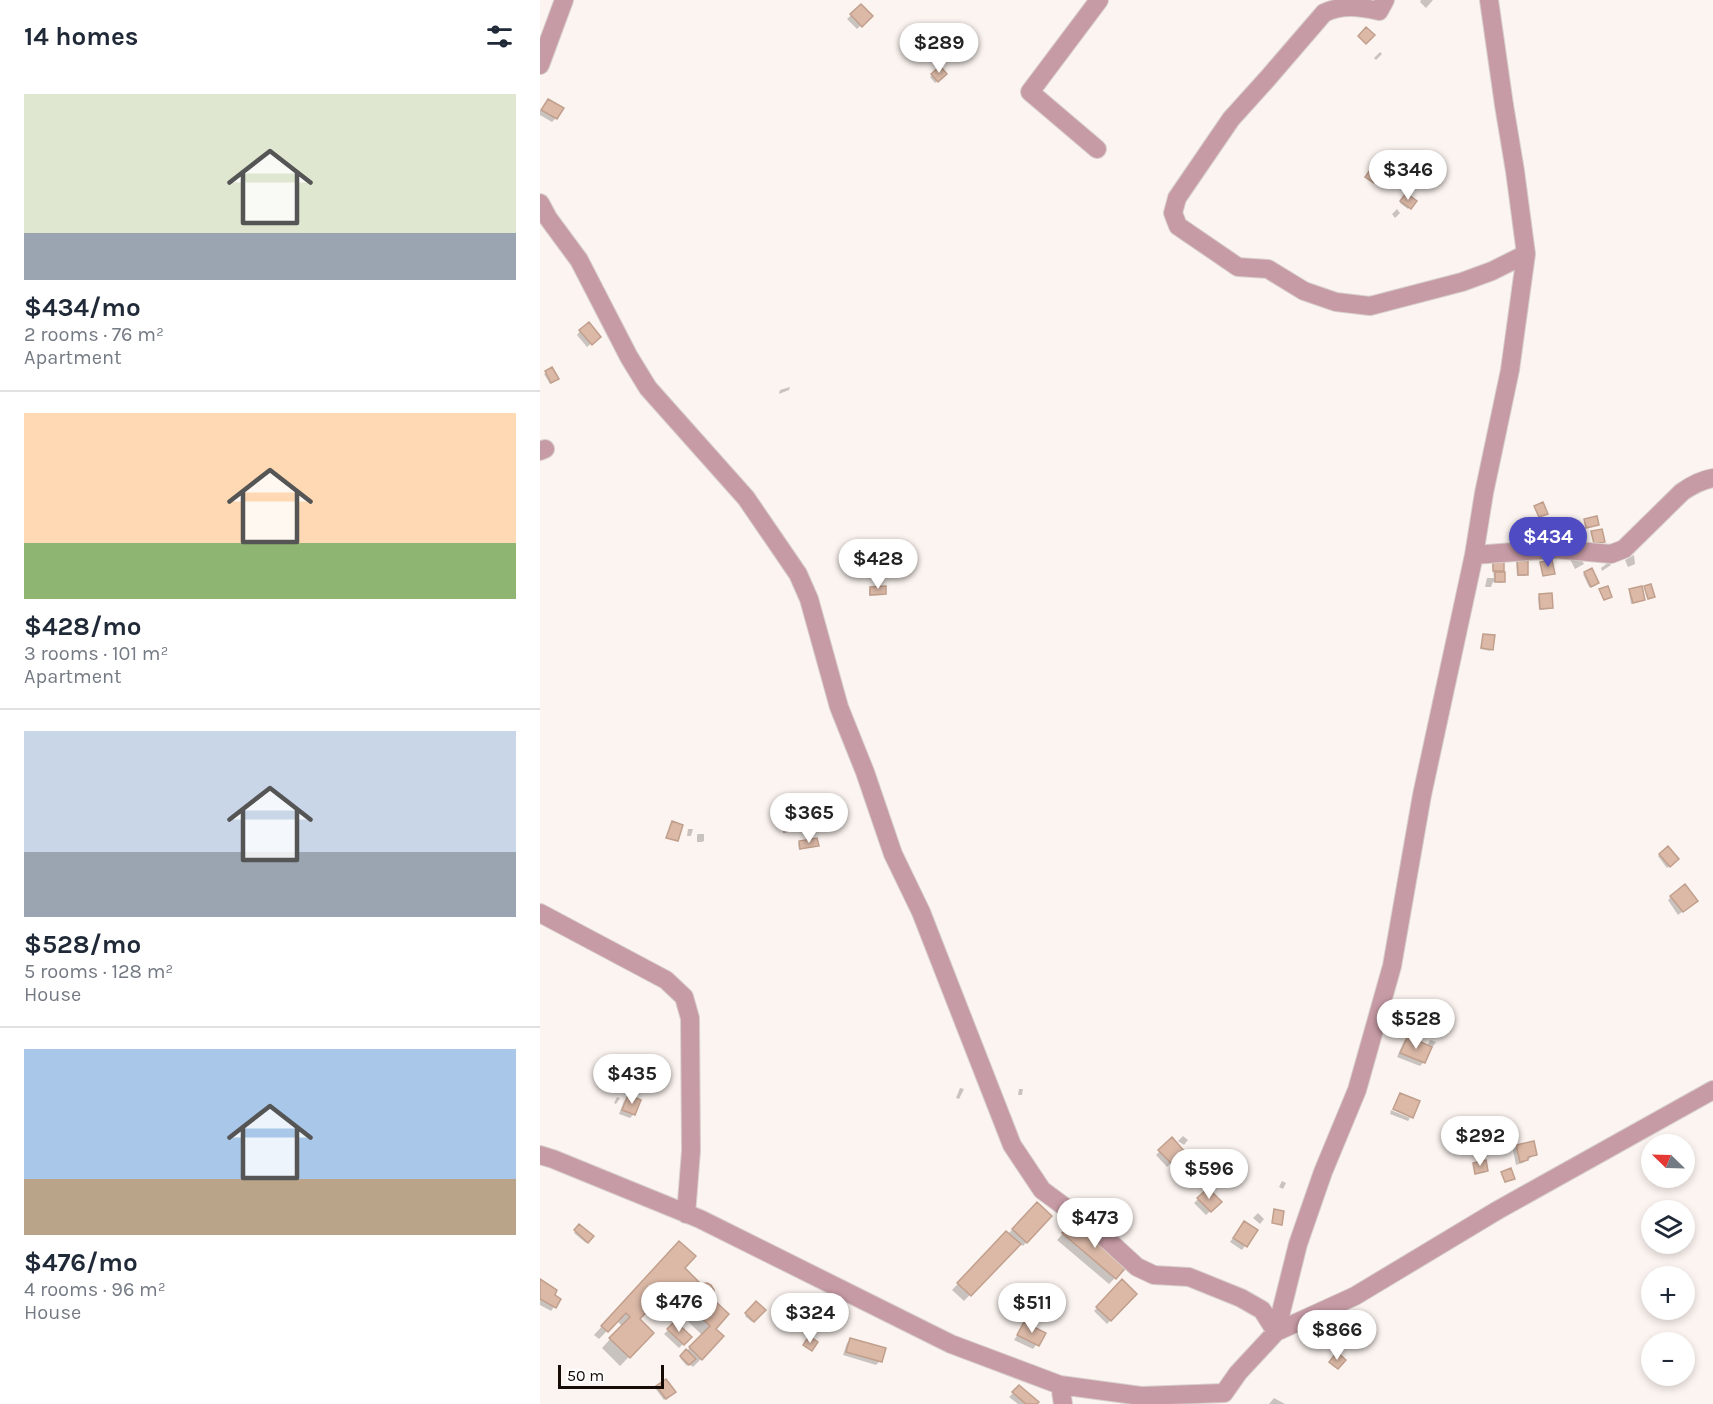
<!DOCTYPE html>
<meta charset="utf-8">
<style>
body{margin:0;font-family:Karla,sans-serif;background:#f6f6f7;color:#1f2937;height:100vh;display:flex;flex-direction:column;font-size:22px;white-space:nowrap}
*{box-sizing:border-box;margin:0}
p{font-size:20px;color:#747a83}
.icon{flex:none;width:33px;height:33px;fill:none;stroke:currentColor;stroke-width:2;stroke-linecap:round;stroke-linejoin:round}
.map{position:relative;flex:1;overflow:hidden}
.drawer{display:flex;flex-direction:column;background:#fff;width:540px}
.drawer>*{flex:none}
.needle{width:39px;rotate:293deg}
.fabs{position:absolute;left:1101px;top:1134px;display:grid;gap:12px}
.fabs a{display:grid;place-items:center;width:54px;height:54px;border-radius:50%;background:#fff;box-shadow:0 3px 9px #0003;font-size:30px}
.scale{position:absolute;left:18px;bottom:15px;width:106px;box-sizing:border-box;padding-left:6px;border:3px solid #170b06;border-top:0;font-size:16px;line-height:21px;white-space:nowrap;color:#170b06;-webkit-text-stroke:4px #fff;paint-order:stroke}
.price{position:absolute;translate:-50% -51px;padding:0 14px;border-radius:21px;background:#fff;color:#222;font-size:20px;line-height:39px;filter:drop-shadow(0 2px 3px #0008)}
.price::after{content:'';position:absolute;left:50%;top:36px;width:18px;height:14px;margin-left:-9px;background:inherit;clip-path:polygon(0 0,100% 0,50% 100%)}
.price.active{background:#4f4bc2;color:#fff}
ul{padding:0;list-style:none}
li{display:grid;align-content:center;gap:12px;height:318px;padding:0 24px}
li+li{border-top:2px solid #e0e1e3}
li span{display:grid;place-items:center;height:186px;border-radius:0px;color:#555}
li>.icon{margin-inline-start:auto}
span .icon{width:108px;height:108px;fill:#fffc;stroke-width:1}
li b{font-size:26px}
h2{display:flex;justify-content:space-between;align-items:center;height:72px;padding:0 24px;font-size:26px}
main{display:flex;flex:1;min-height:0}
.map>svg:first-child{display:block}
</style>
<main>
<section class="drawer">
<h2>14 homes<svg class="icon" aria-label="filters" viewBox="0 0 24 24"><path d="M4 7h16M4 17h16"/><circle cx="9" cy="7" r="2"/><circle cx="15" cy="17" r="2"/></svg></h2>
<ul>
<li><span style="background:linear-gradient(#dfe7d0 75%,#9aa5b1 0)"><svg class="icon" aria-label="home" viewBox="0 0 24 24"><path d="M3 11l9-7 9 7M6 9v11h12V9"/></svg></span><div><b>$434/mo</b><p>2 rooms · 76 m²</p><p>Apartment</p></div></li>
<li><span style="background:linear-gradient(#ffd9b3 70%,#8fb573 0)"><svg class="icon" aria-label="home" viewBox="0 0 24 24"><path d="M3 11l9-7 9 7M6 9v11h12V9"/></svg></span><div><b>$428/mo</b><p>3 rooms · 101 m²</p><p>Apartment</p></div></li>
<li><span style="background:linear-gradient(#c9d6e8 65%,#9aa5b1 0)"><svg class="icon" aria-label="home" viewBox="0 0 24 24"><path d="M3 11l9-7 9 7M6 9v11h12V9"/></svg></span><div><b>$528/mo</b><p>5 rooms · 128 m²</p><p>House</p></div></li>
<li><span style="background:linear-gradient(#a9c7e8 70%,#b9a48a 0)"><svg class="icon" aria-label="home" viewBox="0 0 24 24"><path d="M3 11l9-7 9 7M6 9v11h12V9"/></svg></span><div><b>$476/mo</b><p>4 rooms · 96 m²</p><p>House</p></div></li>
</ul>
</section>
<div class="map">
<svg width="1173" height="1404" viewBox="0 0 1173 1404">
<rect width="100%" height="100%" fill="#fcf4f0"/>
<path fill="#0003" d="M 881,0 L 893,0 L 886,8 L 880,2 Z
M 321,6 L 331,16 L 317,29 L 307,19 Z
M 840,52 L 842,54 L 836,60 L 834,58 Z
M 400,68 L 405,74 L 395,83 L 390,77 Z
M 8,100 L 16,118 L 12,122 L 0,115 L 0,111 Z
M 866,195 L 874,202 L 868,209 L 860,203 Z
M 857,209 L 860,213 L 855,218 L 852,214 Z
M 40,331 L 55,340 L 47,347 L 37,335 Z
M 12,369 L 16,380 L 10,384 L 4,374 Z
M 250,387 L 249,390 L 239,394 L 240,390 Z
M 1039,554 L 1044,564 L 1035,569 L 1030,559 Z
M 1094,555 L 1095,564 L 1088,567 L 1085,560 Z
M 978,560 L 987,574 L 985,576 L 977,576 L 976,561 Z
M 1069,562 L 1071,565 L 1062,571 L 1061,568 Z
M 954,563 L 963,570 L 960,573 L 963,581 L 962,583 L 953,582 L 951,587 L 945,587 L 947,578 L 954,578 L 952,564 Z
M 1045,573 L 1056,585 L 1049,587 L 1043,574 Z
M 330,588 L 345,594 L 343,595 L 329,596 L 329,590 Z
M 1090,590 L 1103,600 L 1091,604 L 1089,592 Z
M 1000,595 L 1011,608 L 1010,609 L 999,610 L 998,597 Z
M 944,635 L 951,649 L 950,651 L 940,649 Z
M 148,829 L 153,829 L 151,836 L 147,836 Z
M 158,834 L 164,834 L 164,841 L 162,842 L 157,842 L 157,835 Z
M 259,843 L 277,845 L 259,850 L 258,844 Z
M 1128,848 L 1137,859 L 1127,868 L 1118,856 Z
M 1131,897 L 1152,904 L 1138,915 L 1128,900 Z
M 868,1037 L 887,1046 L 890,1040 L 896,1042 L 892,1048 L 890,1047 L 884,1062 L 880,1066 L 857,1057 L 864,1041 Z
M 90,1069 L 92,1070 L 88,1077 L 86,1076 Z
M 420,1088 L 424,1089 L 419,1099 L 416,1098 Z
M 479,1089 L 483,1089 L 482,1095 L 478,1095 Z
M 77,1097 L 80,1098 L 76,1104 L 74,1103 Z
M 88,1097 L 99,1101 L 94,1114 L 90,1118 L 79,1114 L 84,1101 Z
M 851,1110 L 870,1118 L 868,1121 L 850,1114 Z
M 643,1136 L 648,1140 L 644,1145 L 638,1141 Z
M 632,1139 L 643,1152 L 627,1167 L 616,1155 Z
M 977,1146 L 996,1154 L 983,1163 L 976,1165 L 973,1150 Z
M 679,1171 L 688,1179 L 683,1184 L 674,1176 Z
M 742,1181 L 746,1183 L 743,1189 L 739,1187 Z
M 668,1190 L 680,1202 L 666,1215 L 654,1203 Z
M 497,1204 L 510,1216 L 483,1246 L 479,1243 L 424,1301 L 412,1290 L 466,1233 L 468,1234 Z
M 718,1213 L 724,1219 L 720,1224 L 713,1218 Z
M 704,1222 L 716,1230 L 702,1250 L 690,1242 Z
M 39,1226 L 52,1236 L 46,1243 L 34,1233 Z
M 528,1228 L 575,1278 L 569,1284 L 517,1240 Z
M 131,1251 L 142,1269 L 146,1294 L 155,1303 L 153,1296 L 155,1292 L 163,1285 L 170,1298 L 161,1304 L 155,1303 L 174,1329 L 161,1359 L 153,1367 L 149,1364 L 147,1366 L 140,1358 L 162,1335 L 121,1295 L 98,1319 L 112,1333 L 80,1366 L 62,1348 L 82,1326 L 77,1321 L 59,1339 L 54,1335 Z
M 0,1281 L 19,1300 L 11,1311 L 0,1305 Z
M 582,1282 L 595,1294 L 567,1324 L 554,1311 Z
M 216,1303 L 224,1310 L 212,1322 L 205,1316 Z
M 135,1323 L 150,1337 L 139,1348 L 124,1334 Z
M 485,1324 L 504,1334 L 493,1349 L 474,1340 Z
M 311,1339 L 340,1361 L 336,1365 L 303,1355 L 307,1343 Z
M 125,1381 L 134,1392 L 124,1400 L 115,1388 Z
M 479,1387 L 495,1404 L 478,1404 L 469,1397 Z
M 734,1398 L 745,1404 L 729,1404 Z"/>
<path fill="#dcb9a7" stroke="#c19f8d" stroke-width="1.5" d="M 321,4 L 333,16 L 322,27 L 310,14 Z
M 826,27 L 835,35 L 826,44 L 818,36 Z
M 400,66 L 407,74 L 398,82 L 391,74 Z
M 8,99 L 24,108 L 17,119 L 1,110 Z
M 830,170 L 839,176 L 834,183 L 825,177 Z
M 866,193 L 877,201 L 871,209 L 860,201 Z
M 49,322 L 61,337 L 52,345 L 39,330 Z
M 12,367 L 19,379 L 11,383 L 5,371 Z
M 1003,502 L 1008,514 L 999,517 L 994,506 Z
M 1057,516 L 1059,525 L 1046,528 L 1044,519 Z
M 1062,529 L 1065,542 L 1054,544 L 1051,531 Z
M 988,557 L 988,575 L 978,575 L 977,558 Z
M 1012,560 L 1015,574 L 1003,576 L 1000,562 Z
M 953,561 L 964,561 L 964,571 L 953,571 Z
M 1052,568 L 1059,583 L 1051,587 L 1044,572 Z
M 955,572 L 965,572 L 965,582 L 955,582 Z
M 1111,584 L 1115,597 L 1108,599 L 1104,586 Z
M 346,586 L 346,594 L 330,595 L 330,587 Z
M 1068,586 L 1072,597 L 1064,600 L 1059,589 Z
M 1102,586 L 1105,600 L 1093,603 L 1089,589 Z
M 1012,593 L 1013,608 L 1000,609 L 999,594 Z
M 943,634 L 955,635 L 953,650 L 941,648 Z
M 132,821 L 143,825 L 138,841 L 126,838 Z
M 263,822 L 264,828 L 244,832 L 243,826 Z
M 277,838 L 279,846 L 260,849 L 259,841 Z
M 1128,846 L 1139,859 L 1130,867 L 1119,854 Z
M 1145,884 L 1158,901 L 1143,912 L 1130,896 Z
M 868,1036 L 892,1047 L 885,1063 L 860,1053 Z
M 102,1071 L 113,1076 L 107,1089 L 96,1083 Z
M 860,1093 L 880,1101 L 873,1118 L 853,1109 Z
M 88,1095 L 101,1100 L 95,1115 L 82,1110 Z
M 632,1137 L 645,1152 L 632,1164 L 618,1150 Z
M 994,1141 L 997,1155 L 988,1157 L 988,1160 L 980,1162 L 976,1145 Z
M 667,1160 L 673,1167 L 666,1174 L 659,1167 Z
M 946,1160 L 948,1171 L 935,1174 L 933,1163 Z
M 971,1168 L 975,1179 L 965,1182 L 961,1172 Z
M 679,1169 L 690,1179 L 685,1184 L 675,1174 Z
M 668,1188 L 682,1202 L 671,1212 L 657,1198 Z
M 497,1202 L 512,1216 L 487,1243 L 472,1229 Z
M 734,1209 L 744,1211 L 742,1225 L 732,1223 Z
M 534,1219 L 588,1265 L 576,1279 L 522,1233 Z
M 704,1221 L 718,1230 L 707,1247 L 693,1238 Z
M 39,1224 L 54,1236 L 48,1243 L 34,1230 Z
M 466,1231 L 481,1244 L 431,1296 L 417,1283 Z
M 139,1241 L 156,1256 L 145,1268 L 159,1282 L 148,1294 L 166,1311 L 175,1301 L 189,1314 L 176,1329 L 184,1336 L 162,1360 L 149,1347 L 170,1326 L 130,1287 L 100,1319 L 114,1333 L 90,1358 L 69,1338 L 90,1317 L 86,1313 L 68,1332 L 61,1326 Z
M 0,1279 L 17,1290 L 15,1295 L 21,1299 L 16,1308 L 0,1299 Z
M 582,1279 L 597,1294 L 571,1321 L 556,1307 Z
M 167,1283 L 171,1285 L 174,1290 L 174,1295 L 171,1299 L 166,1301 L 161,1300 L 158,1303 L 154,1299 L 158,1296 L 157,1291 L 158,1287 L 162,1284 Z
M 216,1301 L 226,1310 L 214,1322 L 205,1313 Z
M 135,1321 L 152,1337 L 144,1345 L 127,1329 Z
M 484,1322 L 506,1333 L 499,1346 L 477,1335 Z
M 269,1336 L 278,1342 L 272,1351 L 263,1345 Z
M 310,1338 L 346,1348 L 342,1362 L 306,1352 Z
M 146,1349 L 156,1359 L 149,1365 L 140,1356 Z
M 797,1352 L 806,1360 L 798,1369 L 789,1362 Z
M 126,1379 L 136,1392 L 126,1399 L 116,1386 Z
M 479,1385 L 499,1402 L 497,1404 L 486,1404 L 472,1392 Z"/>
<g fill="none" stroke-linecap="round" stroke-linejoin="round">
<g stroke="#d7cfcb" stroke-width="20">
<path id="minor" d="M 845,0 L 839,11 C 820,7 803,4 784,13 L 728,78 L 691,119 L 637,198 L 633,213 L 638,226 L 698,267 L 728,269 L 764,291 L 796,302 L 830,306 L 922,282 L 952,271 L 986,254
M 0,65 L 24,0
M 557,149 L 490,92 L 559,0
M 0,203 L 8,218 L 39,260 L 89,357 L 108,388 L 206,498 L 258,574 L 269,599 L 299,707 L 325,772 L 353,854 L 381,912 L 472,1145 L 502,1190 L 560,1233 L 597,1267 L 614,1275 L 649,1277 L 701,1298 L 722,1310 L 736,1332
M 0,451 L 5,449
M 934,555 L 1015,549 L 1071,554 L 1084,549 L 1142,492 C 1152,485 1161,480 1173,478
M 0,913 L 126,980 L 144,997 L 150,1018 L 151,1151 L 146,1214
M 0,1155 L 13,1159 L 160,1219 L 411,1344 L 520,1385 L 601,1396 L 684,1393 L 698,1373 L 736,1332 L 815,1296 L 958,1210 L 1173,1090
M 736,1332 L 758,1244 L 783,1172 L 817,1090 L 852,966 L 882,795 L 934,555 L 944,493 L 970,370 L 986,254 L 975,171 L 964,105 L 949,0
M 520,1385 L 523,1404"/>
</g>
<use href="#minor" stroke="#c79ba5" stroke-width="18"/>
</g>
</svg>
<div class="fabs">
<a><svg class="needle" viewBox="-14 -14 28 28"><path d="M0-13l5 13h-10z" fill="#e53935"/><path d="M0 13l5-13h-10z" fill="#747a83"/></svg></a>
<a><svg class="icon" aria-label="layers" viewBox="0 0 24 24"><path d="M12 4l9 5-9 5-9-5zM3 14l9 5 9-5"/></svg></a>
<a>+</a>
<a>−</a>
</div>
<div class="scale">50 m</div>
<b class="price" style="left:399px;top:74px">$289</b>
<b class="price" style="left:868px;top:201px">$346</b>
<b class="price active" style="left:1008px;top:568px">$434</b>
<b class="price" style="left:338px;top:590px">$428</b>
<b class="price" style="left:269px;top:844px">$365</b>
<b class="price" style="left:876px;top:1050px">$528</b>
<b class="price" style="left:92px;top:1105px">$435</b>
<b class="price" style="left:940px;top:1167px">$292</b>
<b class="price" style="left:669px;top:1200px">$596</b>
<b class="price" style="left:555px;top:1249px">$473</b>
<b class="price" style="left:139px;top:1333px">$476</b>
<b class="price" style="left:492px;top:1334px">$511</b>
<b class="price" style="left:270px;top:1344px">$324</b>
<b class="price" style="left:797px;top:1361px">$866</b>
</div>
</main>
